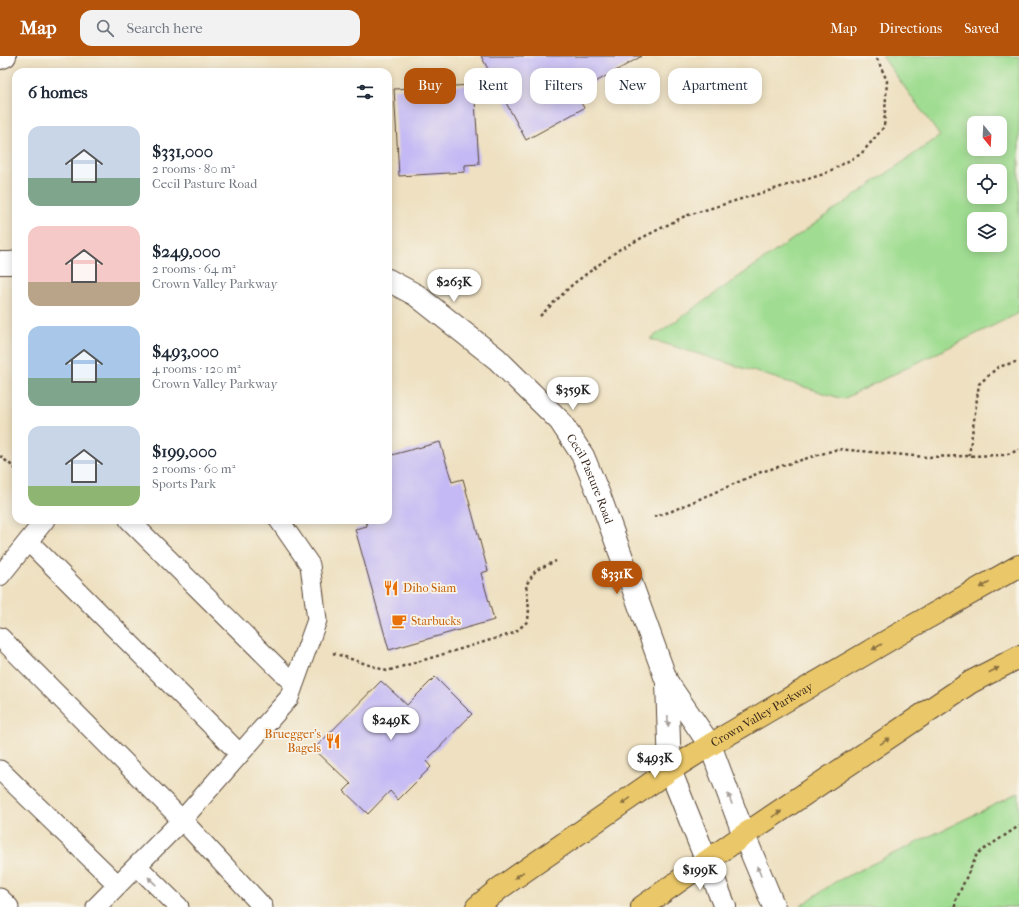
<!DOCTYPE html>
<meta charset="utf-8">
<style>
body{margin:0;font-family:"IM FELL French Canon",serif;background:#f2f2f3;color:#1f2937;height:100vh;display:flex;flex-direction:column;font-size:15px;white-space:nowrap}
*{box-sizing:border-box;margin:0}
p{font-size:13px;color:#747a83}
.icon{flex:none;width:22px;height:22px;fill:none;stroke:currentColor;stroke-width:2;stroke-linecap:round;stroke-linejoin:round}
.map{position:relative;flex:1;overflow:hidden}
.drawer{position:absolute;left:12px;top:12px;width:380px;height:456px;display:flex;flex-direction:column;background:#fff;border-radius:12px;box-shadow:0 2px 10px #0003}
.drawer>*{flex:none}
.hud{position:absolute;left:404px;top:12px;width:380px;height:36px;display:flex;gap:8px}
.needle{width:26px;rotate:162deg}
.tools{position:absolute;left:967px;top:60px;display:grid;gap:8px}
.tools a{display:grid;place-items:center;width:40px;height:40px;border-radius:8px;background:#fff;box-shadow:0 2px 10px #0003;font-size:20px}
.price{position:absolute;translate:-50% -34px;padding:0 9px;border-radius:14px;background:#fff;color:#222;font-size:13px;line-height:26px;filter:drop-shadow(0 1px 2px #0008)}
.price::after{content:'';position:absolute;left:50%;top:24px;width:12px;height:9px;margin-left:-6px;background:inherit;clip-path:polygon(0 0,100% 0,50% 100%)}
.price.current{background:#b45309;color:#fff}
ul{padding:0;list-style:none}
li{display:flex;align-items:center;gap:12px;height:100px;padding:0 16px}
li span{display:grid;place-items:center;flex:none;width:112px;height:80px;border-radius:12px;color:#555}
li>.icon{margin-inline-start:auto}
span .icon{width:48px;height:48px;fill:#fffc;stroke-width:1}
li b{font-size:17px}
h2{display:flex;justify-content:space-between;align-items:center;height:48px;padding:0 16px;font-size:17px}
.pill{padding:0 14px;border-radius:12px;background:#fff;box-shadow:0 2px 10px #0003;font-size:14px;line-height:36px}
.pill.current{background:#b45309;color:#fff}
header{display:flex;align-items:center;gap:24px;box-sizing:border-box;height:56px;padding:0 20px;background:#b45309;color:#fff}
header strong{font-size:19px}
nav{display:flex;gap:22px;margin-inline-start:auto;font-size:14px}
.search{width:280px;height:36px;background:#f2f2f3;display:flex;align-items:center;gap:10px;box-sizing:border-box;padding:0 14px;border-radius:12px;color:#747a83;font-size:15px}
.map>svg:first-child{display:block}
</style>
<header>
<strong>Map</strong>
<div class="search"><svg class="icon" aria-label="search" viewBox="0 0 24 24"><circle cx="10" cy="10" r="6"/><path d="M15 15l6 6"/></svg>Search here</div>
<nav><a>Map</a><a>Directions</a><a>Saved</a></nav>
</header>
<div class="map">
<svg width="1019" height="851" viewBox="0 0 1019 851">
<rect width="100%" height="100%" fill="#f7f3e8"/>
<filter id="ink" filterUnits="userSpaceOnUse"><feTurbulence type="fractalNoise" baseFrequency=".025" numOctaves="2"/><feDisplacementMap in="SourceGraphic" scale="8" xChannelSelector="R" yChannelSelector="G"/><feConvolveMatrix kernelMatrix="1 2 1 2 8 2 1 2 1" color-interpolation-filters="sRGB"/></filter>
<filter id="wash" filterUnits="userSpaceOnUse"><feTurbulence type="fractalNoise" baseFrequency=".012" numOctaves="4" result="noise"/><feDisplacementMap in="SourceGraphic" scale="16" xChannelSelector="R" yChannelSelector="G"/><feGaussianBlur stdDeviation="0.9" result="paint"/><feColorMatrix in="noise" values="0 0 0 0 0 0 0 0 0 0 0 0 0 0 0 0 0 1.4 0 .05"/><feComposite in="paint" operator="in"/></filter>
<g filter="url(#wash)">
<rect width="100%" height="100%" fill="#eee0c0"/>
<path fill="#a0dd92" stroke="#6e8458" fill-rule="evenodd" d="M 882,0 L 1019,0 L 1019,257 L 843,343 L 650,283 L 940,80 ZM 974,67 L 1000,67 L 1000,93 L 974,93 ZM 974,115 L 1000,115 L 1000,141 L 974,141 ZM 974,163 L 1000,163 L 1000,189 L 974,189 Z
M 1019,737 L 1019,851 L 799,851 L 835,826 Z"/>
<g id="blocks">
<path fill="#c4b9f4" d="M 481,0 L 642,0 L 576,37 L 584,52 L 526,84 Z
M 474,29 L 479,108 L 465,109 L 465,116 L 399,120 L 394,33 Z
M 440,386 L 452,426 L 463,423 L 488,515 L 481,517 L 494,564 L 389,594 L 355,473 L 367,470 L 366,464 L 388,464 L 388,400 Z
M 435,621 L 472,658 L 426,705 L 431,711 L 398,744 L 390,735 L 368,758 L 344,735 L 351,728 L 314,693 L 381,625 L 407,649 Z"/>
</g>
</g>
<g filter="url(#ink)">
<use href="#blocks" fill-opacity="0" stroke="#564536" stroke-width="1"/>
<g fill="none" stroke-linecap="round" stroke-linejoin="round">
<g stroke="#564536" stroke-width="21">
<path id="service" d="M 129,464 L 294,628
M 28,485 L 240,698
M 0,520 L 45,464
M 0,581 L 182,764 L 263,851
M 0,714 L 118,829
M 137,810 L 179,851
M 0,842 L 9,851
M 96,851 L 182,764 L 289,642 L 317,564 L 310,509 L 279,464"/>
</g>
<g stroke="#564536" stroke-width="24">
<path id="minor" d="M 0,2 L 5,0
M 744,779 L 774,851
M 707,806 L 725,851"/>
</g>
<g stroke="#564536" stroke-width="24">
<g id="tertiary">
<path d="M 0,207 L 10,207 L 16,206"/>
<path id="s1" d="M 388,224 L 416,239 L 497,303 L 560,365 L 583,400 L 600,441 L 667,626 L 710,689 L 744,779"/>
<path d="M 667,626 L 670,714 L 707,806"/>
</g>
</g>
<g stroke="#564536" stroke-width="24">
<g id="primary">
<path id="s2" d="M 477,851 L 500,832 L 670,714 L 710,689 L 911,571 L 1019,510"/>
<path d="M 642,851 L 744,779 L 971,626 L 1019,601"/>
</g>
</g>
<path stroke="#564536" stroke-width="2.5" stroke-dasharray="3 3" stroke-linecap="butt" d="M 540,260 L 573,228 L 620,193 L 685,160 L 824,118 L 861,98 L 884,71 L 887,25 L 876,0
M 0,400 L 16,413
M 969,400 L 979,328 L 998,311 L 1019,305
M 654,461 L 672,455 L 761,416 L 838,393 L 926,401 L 1005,399 L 1019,394
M 333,597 L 387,615 L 514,577 L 528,565 L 529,553 L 526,529 L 536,514 L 556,505
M 955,851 L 955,846 L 977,798 L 1019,770"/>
<use href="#service" stroke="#fff" stroke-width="19"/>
<use href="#minor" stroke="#fff" stroke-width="22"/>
<use href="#tertiary" stroke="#fff" stroke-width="22"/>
<use href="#primary" stroke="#eac769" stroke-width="22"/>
</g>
<defs><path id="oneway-solid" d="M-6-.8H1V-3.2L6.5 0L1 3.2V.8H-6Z"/></defs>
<g fill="#8a7140">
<use href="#oneway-solid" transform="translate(985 529) rotate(151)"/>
<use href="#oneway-solid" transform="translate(877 591) rotate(149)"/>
<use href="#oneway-solid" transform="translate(994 614) rotate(-28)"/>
<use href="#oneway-solid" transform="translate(885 685) rotate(-34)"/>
<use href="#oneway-solid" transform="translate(626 745) rotate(145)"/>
<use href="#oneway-solid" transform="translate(777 758) rotate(-33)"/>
<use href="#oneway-solid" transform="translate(519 819) rotate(145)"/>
</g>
<g fill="#a79f9a">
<use href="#oneway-solid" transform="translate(668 665) rotate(88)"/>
<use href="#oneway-solid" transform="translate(730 743) rotate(-111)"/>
<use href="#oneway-solid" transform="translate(759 815) rotate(-112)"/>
<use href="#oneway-solid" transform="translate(152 825) rotate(-136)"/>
</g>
</g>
<defs>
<g id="restaurant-bare" transform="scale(1.2)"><path d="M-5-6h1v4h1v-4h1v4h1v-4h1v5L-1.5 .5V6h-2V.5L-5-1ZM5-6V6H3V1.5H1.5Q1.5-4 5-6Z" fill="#e8710a" stroke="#f7f3e8" stroke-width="2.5" paint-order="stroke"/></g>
<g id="cafe-bare" transform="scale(1.2)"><path d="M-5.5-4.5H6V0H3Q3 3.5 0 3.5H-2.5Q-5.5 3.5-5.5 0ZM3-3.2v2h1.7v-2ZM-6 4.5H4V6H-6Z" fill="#e8710a" stroke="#f7f3e8" stroke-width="2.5" paint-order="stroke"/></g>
</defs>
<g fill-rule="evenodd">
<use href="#restaurant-bare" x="391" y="532"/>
<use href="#cafe-bare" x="399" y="565"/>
<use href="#restaurant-bare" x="333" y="685"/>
</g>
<g text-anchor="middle" stroke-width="3.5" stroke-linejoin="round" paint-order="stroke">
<g font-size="12" fill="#3b2a1e" stroke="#f7f3e8">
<text dy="4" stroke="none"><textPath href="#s1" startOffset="289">Cecil Pasture Road</textPath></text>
<text dy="4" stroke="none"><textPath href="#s2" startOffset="344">Crown Valley Parkway</textPath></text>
</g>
<g font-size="12" fill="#c56008" stroke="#f7f3e8" text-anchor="start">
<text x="403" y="536">Diho Siam</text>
<text x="411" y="569">Starbucks</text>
<text x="321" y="682" text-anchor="end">Bruegger's<tspan x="321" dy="14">Bagels</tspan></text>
</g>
</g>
</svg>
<div class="tools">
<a><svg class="needle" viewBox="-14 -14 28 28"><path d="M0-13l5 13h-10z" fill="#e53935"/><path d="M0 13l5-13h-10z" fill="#747a83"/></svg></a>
<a><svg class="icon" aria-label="locate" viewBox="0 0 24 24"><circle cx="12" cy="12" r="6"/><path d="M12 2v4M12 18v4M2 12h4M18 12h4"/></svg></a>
<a><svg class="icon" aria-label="layers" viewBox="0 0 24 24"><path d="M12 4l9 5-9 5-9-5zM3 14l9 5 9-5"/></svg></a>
</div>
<b class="price" style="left:454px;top:247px">$263K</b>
<b class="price" style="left:573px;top:355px">$359K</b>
<b class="price current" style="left:617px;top:539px">$331K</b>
<b class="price" style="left:391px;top:685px">$249K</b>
<b class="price" style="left:655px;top:723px">$493K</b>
<b class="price" style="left:700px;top:835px">$199K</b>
<div class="hud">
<a class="pill current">Buy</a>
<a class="pill">Rent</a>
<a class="pill">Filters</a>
<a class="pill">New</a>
<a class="pill">Apartment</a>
</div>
<section class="drawer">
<h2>6 homes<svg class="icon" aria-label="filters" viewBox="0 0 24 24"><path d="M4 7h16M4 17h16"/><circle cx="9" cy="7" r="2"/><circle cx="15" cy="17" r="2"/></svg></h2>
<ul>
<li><span style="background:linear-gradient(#c9d6e8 65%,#7fa58c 0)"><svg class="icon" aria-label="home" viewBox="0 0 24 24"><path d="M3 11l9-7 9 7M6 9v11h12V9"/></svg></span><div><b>$331,000</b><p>2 rooms · 80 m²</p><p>Cecil Pasture Road</p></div></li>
<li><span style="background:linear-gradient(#f6c9c9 70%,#b9a48a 0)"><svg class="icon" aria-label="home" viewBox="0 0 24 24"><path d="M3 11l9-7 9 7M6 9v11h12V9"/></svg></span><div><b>$249,000</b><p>2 rooms · 64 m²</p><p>Crown Valley Parkway</p></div></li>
<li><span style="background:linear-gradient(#a9c7e8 65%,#7fa58c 0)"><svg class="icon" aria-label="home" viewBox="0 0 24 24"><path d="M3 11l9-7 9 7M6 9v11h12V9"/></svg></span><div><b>$493,000</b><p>4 rooms · 120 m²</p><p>Crown Valley Parkway</p></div></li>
<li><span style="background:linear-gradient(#c9d6e8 75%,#8fb573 0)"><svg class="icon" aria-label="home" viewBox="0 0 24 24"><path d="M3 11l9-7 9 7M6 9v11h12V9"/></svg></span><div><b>$199,000</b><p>2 rooms · 60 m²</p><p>Sports Park</p></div></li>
</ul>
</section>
</div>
